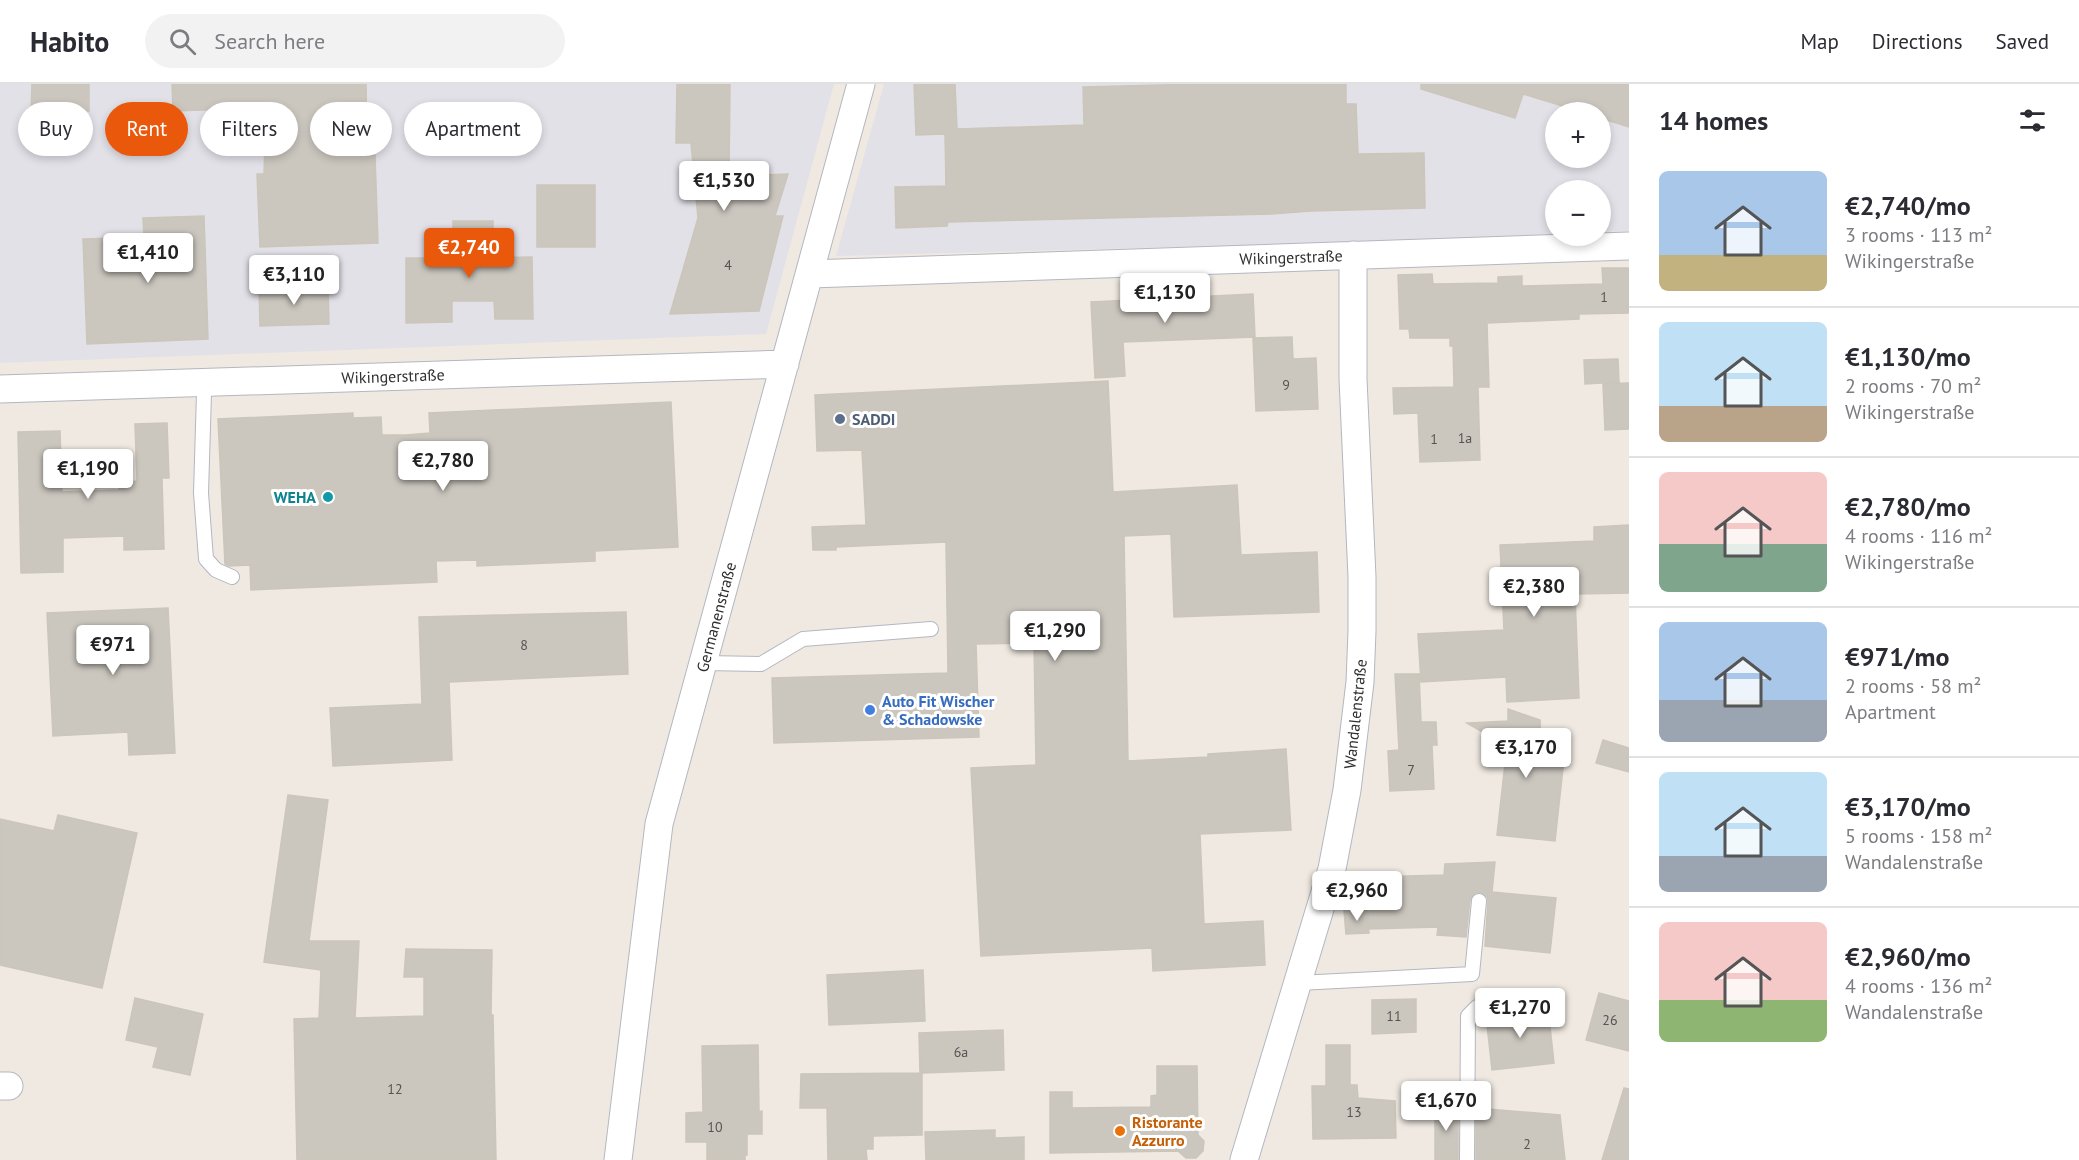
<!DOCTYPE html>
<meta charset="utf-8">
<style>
body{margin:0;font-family:"PT Sans",sans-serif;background:#f2f2f3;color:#2b2b33;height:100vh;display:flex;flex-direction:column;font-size:22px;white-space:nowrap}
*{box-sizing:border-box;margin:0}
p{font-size:20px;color:#7c7c81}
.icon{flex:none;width:33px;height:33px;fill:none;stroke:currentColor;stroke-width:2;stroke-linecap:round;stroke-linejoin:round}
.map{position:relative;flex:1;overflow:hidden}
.details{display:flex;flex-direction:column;background:#fff;width:450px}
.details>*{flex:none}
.top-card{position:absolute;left:18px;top:18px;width:570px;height:54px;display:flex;gap:12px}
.tools{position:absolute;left:1545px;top:18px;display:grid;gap:12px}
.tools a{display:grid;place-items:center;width:66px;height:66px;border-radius:50%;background:#fff;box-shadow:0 3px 9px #0003;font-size:30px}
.price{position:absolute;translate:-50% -51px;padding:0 14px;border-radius:6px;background:#fff;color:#222;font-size:20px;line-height:39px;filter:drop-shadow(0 2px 3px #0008)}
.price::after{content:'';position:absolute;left:50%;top:36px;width:18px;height:14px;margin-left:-9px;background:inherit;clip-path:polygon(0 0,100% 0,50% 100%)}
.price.on{background:#ea580c;color:#fff}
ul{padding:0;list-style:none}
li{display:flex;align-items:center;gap:18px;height:150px;padding:0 30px}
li+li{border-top:2px solid #e1e1e2}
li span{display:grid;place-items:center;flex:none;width:168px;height:120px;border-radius:9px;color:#555}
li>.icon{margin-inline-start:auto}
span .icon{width:72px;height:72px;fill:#fffc;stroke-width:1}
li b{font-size:26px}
h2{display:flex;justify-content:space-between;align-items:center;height:72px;padding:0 30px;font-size:26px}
.tag{padding:0 21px;border-radius:27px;background:#fff;box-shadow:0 3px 9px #0003;font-size:21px;line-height:54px}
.tag.on{background:#ea580c;color:#fff}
header{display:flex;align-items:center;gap:36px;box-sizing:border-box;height:84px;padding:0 30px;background:#fff;border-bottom:2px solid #e1e1e2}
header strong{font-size:28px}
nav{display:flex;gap:33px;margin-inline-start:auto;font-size:21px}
.search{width:420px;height:54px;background:#f2f2f3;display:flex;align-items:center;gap:15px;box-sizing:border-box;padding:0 21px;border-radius:33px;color:#7c7c81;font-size:22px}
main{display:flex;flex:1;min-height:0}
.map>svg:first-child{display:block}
</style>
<header>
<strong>Habito</strong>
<div class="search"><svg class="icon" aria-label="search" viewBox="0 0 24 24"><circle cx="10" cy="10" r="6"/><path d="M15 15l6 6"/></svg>Search here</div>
<nav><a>Map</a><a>Directions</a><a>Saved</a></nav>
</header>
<main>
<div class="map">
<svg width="1629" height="1076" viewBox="0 0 1629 1076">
<rect width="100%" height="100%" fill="#efe9e1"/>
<path fill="#e3e1e8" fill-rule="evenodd" d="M 0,0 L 834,0 L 766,250 L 0,279 Z
M 884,0 L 1629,0 L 1629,147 L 1601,148 L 1600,106 L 1556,106 L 1555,150 L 1364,158 L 836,172 ZM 1556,28 L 1600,28 L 1600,74 L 1556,74 Z"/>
<path fill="#cbc7bf" stroke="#cbc5ba" stroke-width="1.5" d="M 32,0 L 89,0 L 89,27 L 31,27 Z
M 172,0 L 366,0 L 367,72 L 375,71 L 378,159 L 260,163 L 257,90 L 264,90 L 266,24 L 173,27 Z
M 677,0 L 730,0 L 729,92 L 788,90 L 775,132 L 783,132 L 759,227 L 670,230 L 698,134 L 691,59 L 676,59 Z
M 914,0 L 955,0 L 957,45 L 1084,41 L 1083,3 L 1203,0 L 1346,0 L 1346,20 L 1356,20 L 1358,70 L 1424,69 L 1425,124 L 1311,127 L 1271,130 L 948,138 L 947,142 L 896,144 L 895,103 L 946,102 L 945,50 L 916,51 Z
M 1421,0 L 1629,0 L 1629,43 L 1600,34 L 1600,28 L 1582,28 L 1523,10 L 1515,34 L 1421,5 Z
M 537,101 L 595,101 L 595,163 L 537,163 Z
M 204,132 L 208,255 L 87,260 L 83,155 L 144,153 L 143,134 Z
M 453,137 L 493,137 L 493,174 L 532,173 L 533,235 L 495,235 L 494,217 L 452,217 L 452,238 L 406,239 L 406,174 L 453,174 Z
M 1602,184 L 1629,184 L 1629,229 L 1579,230 L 1579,235 L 1487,239 L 1489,303 L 1478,303 L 1480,376 L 1420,378 L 1418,329 L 1394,330 L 1393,304 L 1454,303 L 1453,262 L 1450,262 L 1450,254 L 1410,254 L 1409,245 L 1400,245 L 1398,191 L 1432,190 L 1433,200 L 1498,199 L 1498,193 L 1522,192 L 1522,202 L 1603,200 Z
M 328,201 L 329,240 L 260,242 L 259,203 Z
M 1253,210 L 1255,253 L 1123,258 L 1125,292 L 1095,294 L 1091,218 Z
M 1292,253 L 1293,275 L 1316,274 L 1318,325 L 1256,327 L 1253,254 Z
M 1618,275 L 1619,298 L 1585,300 L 1584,276 Z
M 1108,297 L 1113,408 L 1237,401 L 1241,471 L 1317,468 L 1319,528 L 1174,533 L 1171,450 L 1124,452 L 1128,677 L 1208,673 L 1208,670 L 1286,665 L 1291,746 L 1200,750 L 1204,840 L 1263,837 L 1265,881 L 1153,887 L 1152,864 L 981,872 L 971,684 L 1036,681 L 1034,559 L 976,560 L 979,653 L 774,659 L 772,594 L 948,589 L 946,458 L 836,463 L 836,466 L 813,466 L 812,443 L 866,441 L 862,366 L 817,367 L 815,311 Z
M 1629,299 L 1629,345 L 1605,346 L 1603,300 Z
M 671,318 L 678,463 L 595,467 L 595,477 L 477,482 L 477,476 L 436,477 L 437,498 L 251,506 L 250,481 L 229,482 L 225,480 L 218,335 L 353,329 L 353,334 L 381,333 L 382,351 L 406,351 L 430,349 L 429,329 Z
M 167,339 L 169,394 L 162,394 L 164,465 L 124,466 L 124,452 L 63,454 L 63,488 L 21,489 L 18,348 L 60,347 L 62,408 L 119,406 L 119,398 L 137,397 L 135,340 Z
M 1629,441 L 1629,509 L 1575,510 L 1579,614 L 1507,618 L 1506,593 L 1421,598 L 1418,550 L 1504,546 L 1500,461 L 1594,457 L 1594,443 Z
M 168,524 L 175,669 L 129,671 L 128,648 L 53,652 L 47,529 Z
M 626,528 L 628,590 L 449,598 L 452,676 L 333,682 L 330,624 L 422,620 L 419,533 Z
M 1395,590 L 1419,590 L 1421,638 L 1436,638 L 1437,661 L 1432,661 L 1434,705 L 1390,707 L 1388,667 L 1399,666 Z
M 1508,625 L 1540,636 L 1541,673 L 1564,675 L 1555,757 L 1497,751 L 1507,662 L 1467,639 L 1508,637 Z
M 1603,656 L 1629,664 L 1629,688 L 1596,679 Z
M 288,711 L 328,716 L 309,857 L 359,857 L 355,934 L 424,932 L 424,893 L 404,893 L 406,865 L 492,866 L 491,931 L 493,931 L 496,1076 L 297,1076 L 294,935 L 319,934 L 321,886 L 264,878 Z
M 58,731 L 137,749 L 102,904 L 0,881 L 0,735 L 54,747 Z
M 1495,778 L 1492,808 L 1556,814 L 1550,869 L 1485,862 L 1488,817 L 1487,813 L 1480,808 L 1475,809 L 1470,816 L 1466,853 L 1437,851 L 1438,843 L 1369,845 L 1366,803 L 1372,803 L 1371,793 L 1444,791 L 1445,780 Z
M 1367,826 L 1369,849 L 1346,850 L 1344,827 Z
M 923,886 L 925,937 L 829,941 L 827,891 Z
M 1599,909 L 1629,917 L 1629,967 L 1586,956 Z
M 135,914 L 203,930 L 190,991 L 153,983 L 158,963 L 126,956 Z
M 1416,915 L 1416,948 L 1372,950 L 1372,916 Z
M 1548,924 L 1554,979 L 1492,986 L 1486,932 Z
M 1003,946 L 1004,986 L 922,989 L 922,1051 L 873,1052 L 873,1065 L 866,1065 L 867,1076 L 828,1076 L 827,1024 L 800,1024 L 801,990 L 920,989 L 919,949 Z
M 758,961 L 759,1028 L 762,1027 L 762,1050 L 747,1050 L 747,1071 L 745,1071 L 745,1076 L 707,1076 L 707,1058 L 686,1058 L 686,1029 L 703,1028 L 702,962 Z
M 1326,961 L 1350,961 L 1350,1001 L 1357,1001 L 1358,1014 L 1395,1017 L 1396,1054 L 1313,1055 L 1312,1002 L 1326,1002 Z
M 1157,982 L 1197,982 L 1198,1051 L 1204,1057 L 1203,1067 L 1196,1074 L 1186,1074 L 1178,1067 L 1050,1069 L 1050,1008 L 1072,1008 L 1072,1024 L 1151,1023 L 1151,1012 L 1157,1011 Z
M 1624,1004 L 1629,1005 L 1629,1076 L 1602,1076 Z
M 1435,1020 L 1458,1022 L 1458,1076 L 1435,1076 Z
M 1476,1024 L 1560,1031 L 1565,1076 L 1476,1076 Z
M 995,1046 L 995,1054 L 1024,1053 L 1024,1076 L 926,1076 L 925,1048 Z"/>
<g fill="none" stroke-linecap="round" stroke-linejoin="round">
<g stroke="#b4b7c1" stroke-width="16">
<path id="lane" d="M 202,298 L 204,309 L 201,409 L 206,475 L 216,486 L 232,493
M 704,579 L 761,580 L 803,555 L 931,545
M 1299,899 L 1472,890 L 1479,817
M 1467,1076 L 1468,932 L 1477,923"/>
</g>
<g stroke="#b4b7c1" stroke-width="29">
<path id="street" d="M 810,190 L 1629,162
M 0,305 L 785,280
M 0,1002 L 9,1002
M 618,1076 L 659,740 L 861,0
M 1244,1076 L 1332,785 L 1347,706 L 1360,598 L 1362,547 L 1362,493 L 1353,295 L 1353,171"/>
</g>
<use href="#lane" stroke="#fff" stroke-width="14"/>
<use href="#street" stroke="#fff" stroke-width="27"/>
</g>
<circle fill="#5c6f8a" stroke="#fff" stroke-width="2" cx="840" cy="335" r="6"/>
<circle fill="#0f9aa8" stroke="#fff" stroke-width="2" cx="328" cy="413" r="6"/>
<circle fill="#3f7fe0" stroke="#fff" stroke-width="2" cx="870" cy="626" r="6"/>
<circle fill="#e8710a" stroke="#fff" stroke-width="2" cx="1120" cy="1047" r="6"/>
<g text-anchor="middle" stroke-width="6" stroke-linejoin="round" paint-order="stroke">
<g font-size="14" fill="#555452">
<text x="728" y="186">4</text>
<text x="1604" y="218">1</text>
<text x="1286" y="306">9</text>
<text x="1465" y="359">1a</text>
<text x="1434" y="360">1</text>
<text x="524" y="566">8</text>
<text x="1411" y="691">7</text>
<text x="1394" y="937">11</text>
<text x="1610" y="941">26</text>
<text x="961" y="973">6a</text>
<text x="395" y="1010">12</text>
<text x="1354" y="1033">13</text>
<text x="715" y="1048">10</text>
<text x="1527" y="1065">2</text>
</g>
<g font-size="16" fill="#2e2e2e" stroke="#fff">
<text transform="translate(1291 173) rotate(-2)" y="6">Wikingerstraße</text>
<text transform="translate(393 292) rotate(-2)" y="6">Wikingerstraße</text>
<text transform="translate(716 533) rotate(-75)" y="6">Germanenstraße</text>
<text transform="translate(1355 630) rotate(-84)" y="6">Wandalenstraße</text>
</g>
<g font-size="16" font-weight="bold" fill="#4e5e75" stroke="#fff" text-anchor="start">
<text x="852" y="341">SADDI</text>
</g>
<g font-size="16" font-weight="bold" fill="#0d838f" stroke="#fff" text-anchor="end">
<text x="316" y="419">WEHA</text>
</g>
<g font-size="16" font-weight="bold" fill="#366cbe" stroke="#fff" text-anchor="start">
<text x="882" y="623">Auto Fit Wischer<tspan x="882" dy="18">&amp; Schadowske</tspan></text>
</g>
<g font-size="16" font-weight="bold" fill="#c56008" stroke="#fff" text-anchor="start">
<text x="1132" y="1044">Ristorante<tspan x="1132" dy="18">Azzurro</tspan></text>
</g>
</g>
</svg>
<div class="tools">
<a>+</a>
<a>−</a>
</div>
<b class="price" style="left:724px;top:128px">€1,530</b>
<b class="price on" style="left:469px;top:195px">€2,740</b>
<b class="price" style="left:148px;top:200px">€1,410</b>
<b class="price" style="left:294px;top:222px">€3,110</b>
<b class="price" style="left:1165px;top:240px">€1,130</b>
<b class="price" style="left:443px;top:408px">€2,780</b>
<b class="price" style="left:88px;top:416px">€1,190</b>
<b class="price" style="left:1534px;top:534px">€2,380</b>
<b class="price" style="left:1055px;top:578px">€1,290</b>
<b class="price" style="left:113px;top:592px">€971</b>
<b class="price" style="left:1526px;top:695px">€3,170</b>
<b class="price" style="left:1357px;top:838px">€2,960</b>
<b class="price" style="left:1520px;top:955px">€1,270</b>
<b class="price" style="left:1446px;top:1048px">€1,670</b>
<div class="top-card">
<a class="tag">Buy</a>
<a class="tag on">Rent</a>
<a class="tag">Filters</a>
<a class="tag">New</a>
<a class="tag">Apartment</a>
</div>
</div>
<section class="details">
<h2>14 homes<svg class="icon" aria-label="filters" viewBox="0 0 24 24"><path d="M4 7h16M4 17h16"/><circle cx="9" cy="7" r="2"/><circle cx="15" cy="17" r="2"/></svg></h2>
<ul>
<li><span style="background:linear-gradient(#a9c7e8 70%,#c2b280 0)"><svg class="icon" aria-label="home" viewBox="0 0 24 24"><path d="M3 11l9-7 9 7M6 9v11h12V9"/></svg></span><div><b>€2,740/mo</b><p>3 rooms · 113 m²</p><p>Wikingerstraße</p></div></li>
<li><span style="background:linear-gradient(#bfe0f5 70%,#b9a48a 0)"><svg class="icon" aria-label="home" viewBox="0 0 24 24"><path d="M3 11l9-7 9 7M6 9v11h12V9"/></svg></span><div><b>€1,130/mo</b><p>2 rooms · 70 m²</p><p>Wikingerstraße</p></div></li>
<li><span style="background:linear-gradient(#f6c9c9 60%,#7fa58c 0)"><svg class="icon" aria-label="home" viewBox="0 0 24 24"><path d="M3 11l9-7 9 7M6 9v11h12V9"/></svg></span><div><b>€2,780/mo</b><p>4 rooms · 116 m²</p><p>Wikingerstraße</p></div></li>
<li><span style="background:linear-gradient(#a9c7e8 65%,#9aa5b1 0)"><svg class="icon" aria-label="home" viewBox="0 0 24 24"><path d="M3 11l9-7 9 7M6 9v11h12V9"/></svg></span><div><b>€971/mo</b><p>2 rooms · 58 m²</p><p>Apartment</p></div></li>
<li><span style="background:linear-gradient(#bfe0f5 70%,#9aa5b1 0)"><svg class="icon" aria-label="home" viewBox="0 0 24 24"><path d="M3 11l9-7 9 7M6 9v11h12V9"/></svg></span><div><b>€3,170/mo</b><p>5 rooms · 158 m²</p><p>Wandalenstraße</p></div></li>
<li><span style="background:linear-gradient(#f6c9c9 65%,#8fb573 0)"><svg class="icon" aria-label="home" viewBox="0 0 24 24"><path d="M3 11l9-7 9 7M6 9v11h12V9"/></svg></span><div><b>€2,960/mo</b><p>4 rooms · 136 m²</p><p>Wandalenstraße</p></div></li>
</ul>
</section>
</main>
